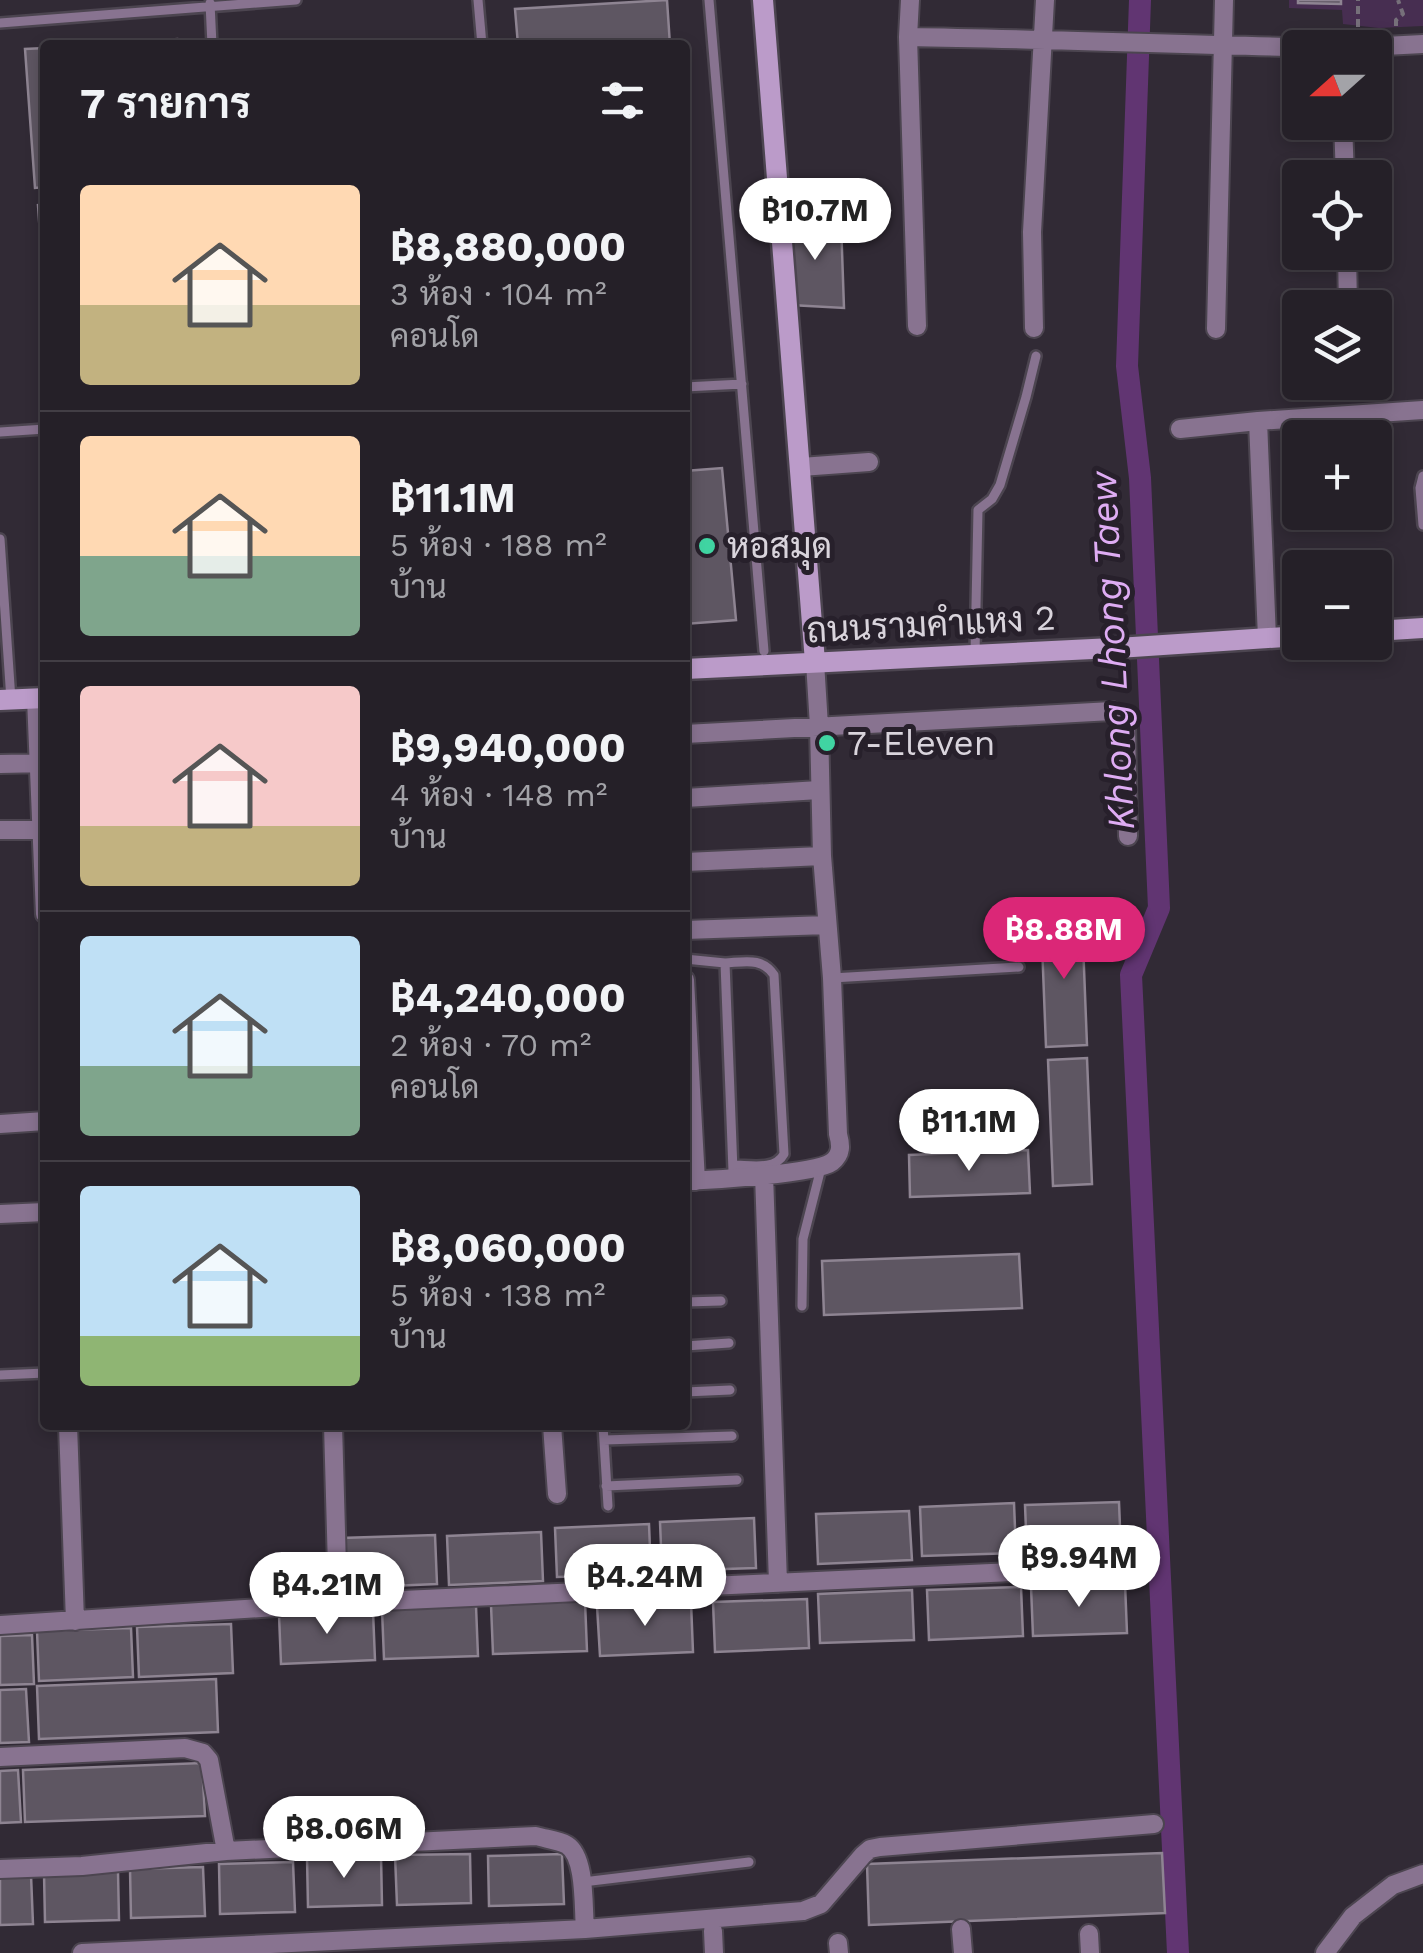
<!DOCTYPE html>
<html lang="th">
<meta charset="utf-8">
<style>
body{margin:0;font-family:"Work Sans",Sarabun,sans-serif;background:#2d2830;color:#f1f3f6;height:100vh;display:flex;flex-direction:column;font-size:38px;white-space:nowrap}
*{box-sizing:border-box;margin:0}
p{font-size:32px;color:#a3a3a8}
.icon{flex:none;width:55px;height:55px;fill:none;stroke:currentColor;stroke-width:2;stroke-linecap:round;stroke-linejoin:round}
.map{position:relative;flex:1;overflow:hidden}
.sheet{position:absolute;left:40px;top:40px;width:650px;height:1390px;display:flex;flex-direction:column;background:#252028;border-radius:10px;box-shadow:0 5px 15px #0003,0 0 0 2px #423e45}
.sheet>*{flex:none}
.needle{width:65px;rotate:249deg}
.buttons{position:absolute;left:1282px;top:30px;display:grid;gap:20px}
.buttons a{display:grid;place-items:center;width:110px;height:110px;border-radius:10px;background:#252028;box-shadow:0 5px 15px #0003,0 0 0 2px #423e45;font-size:50px}
.price{position:absolute;translate:-50% -85px;padding:0 22px;border-radius:35px;background:#fff;color:#222;font-size:32px;line-height:65px;filter:drop-shadow(0 2px 5px #0008)}
.price::after{content:'';position:absolute;left:50%;top:60px;width:30px;height:22px;margin-left:-15px;background:inherit;clip-path:polygon(0 0,100% 0,50% 100%)}
.price.on{background:#db2777;color:#fff}
ul{padding:0;list-style:none}
li{display:flex;align-items:center;gap:30px;height:250px;padding:0 40px}
li+li{border-top:2px solid #423e45}
li span{display:grid;place-items:center;flex:none;width:280px;height:200px;border-radius:10px;color:#555}
li>.icon{margin-inline-start:auto}
span .icon{width:120px;height:120px;fill:#fffc;stroke-width:1}
li b{font-size:42px}
h2{display:flex;justify-content:space-between;align-items:center;height:120px;padding:0 40px;font-size:42px}
.map>svg:first-child{display:block}
</style>
<div class="map">
<svg width="1423" height="1953" viewBox="0 0 1423 1953">
<rect width="100%" height="100%" fill="#312a35"/>
<path fill="#472e51" d="M 1289,0 L 1423,0 L 1423,26 L 1379,28 L 1343,24 L 1342,10 L 1289,8 Z"/>
<g fill="none" stroke-linecap="round" stroke-linejoin="round">
<path stroke="#613572" stroke-width="22" d="M 1140,0 L 1127,366 L 1140,478 L 1159,908 L 1131,975 L 1178,1953"/>
</g>
<path fill="#5e5662" stroke="#8e8492" stroke-width="2.5" d="M 667,0 L 670,45 L 518,45 L 515,9 Z
M 1298,0 L 1341,0 L 1341,4 L 1298,3 Z
M 177,39 L 177,45 L 91,45 Z
M 45,48 L 45,187 L 35,188 L 25,49 Z
M 45,204 L 45,308 L 38,205 Z
M 784,218 L 841,222 L 844,308 L 791,305 Z
M 685,239 L 689,293 L 685,294 Z
M 722,468 L 736,620 L 685,624 L 685,471 Z
M 1082,917 L 1087,1045 L 1046,1047 L 1041,918 Z
M 1087,1058 L 1092,1184 L 1053,1186 L 1048,1060 Z
M 1028,1150 L 1030,1193 L 910,1197 L 909,1155 Z
M 1019,1254 L 1022,1308 L 824,1315 L 822,1261 Z
M 1119,1502 L 1121,1552 L 1027,1555 L 1025,1505 Z
M 1014,1503 L 1016,1553 L 922,1556 L 920,1507 Z
M 909,1511 L 912,1560 L 818,1564 L 816,1514 Z
M 754,1518 L 756,1568 L 662,1571 L 660,1522 Z
M 649,1524 L 651,1574 L 557,1577 L 555,1528 Z
M 541,1532 L 543,1581 L 449,1585 L 447,1536 Z
M 435,1535 L 437,1584 L 343,1588 L 341,1538 Z
M 1125,1583 L 1127,1633 L 1033,1636 L 1031,1587 Z
M 1021,1587 L 1023,1636 L 929,1640 L 927,1590 Z
M 912,1590 L 914,1640 L 820,1643 L 818,1594 Z
M 807,1599 L 809,1648 L 715,1652 L 713,1602 Z
M 585,1601 L 587,1651 L 493,1654 L 491,1605 Z
M 691,1602 L 693,1652 L 600,1656 L 597,1606 Z
M 476,1606 L 478,1656 L 384,1659 L 382,1610 Z
M 373,1611 L 375,1660 L 281,1664 L 279,1615 Z
M 231,1624 L 233,1673 L 139,1677 L 137,1627 Z
M 131,1628 L 133,1677 L 39,1681 L 37,1631 Z
M 32,1635 L 34,1684 L 0,1685 L 0,1636 Z
M 216,1679 L 218,1732 L 39,1739 L 37,1686 Z
M 26,1689 L 29,1742 L 0,1743 L 0,1690 Z
M 202,1763 L 205,1816 L 25,1822 L 23,1770 Z
M 18,1770 L 21,1822 L 0,1823 L 0,1771 Z
M 1162,1853 L 1165,1913 L 869,1925 L 867,1864 Z
M 470,1854 L 471,1903 L 397,1905 L 395,1855 Z
M 562,1854 L 564,1904 L 489,1906 L 488,1856 Z
M 381,1855 L 382,1905 L 308,1907 L 307,1857 Z
M 293,1862 L 295,1912 L 220,1914 L 219,1864 Z
M 203,1867 L 205,1916 L 131,1918 L 130,1869 Z
M 118,1871 L 119,1920 L 45,1922 L 44,1873 Z
M 31,1875 L 33,1924 L 0,1925 L 0,1876 Z"/>
<g fill="none" stroke-linecap="round" stroke-linejoin="round">
<g stroke="#4c4550" stroke-width="14">
<path id="lane" d="M 478,0 L 482,45
M 709,0 L 764,651
M 210,3 L 212,45
M 0,23 L 296,0
M 685,387 L 742,384
M 0,432 L 45,429
M 1423,476 L 1420,488 L 1423,525
M 0,539 L 11,700
M 975,653 L 978,510 L 992,499 L 1000,485 L 1026,397 L 1036,356
M 685,959 L 725,963 L 733,1171
M 725,963 C 745,962 762,957 774,975 L 784,1154 C 775,1171 750,1165 733,1165
M 832,978 L 1019,967
M 685,1302 L 721,1301
M 802,1306 L 803,1239 L 821,1168
M 685,1346 L 729,1343
M 0,1375 L 45,1373
M 685,1392 L 730,1390
M 603,1425 L 608,1506
M 604,1440 L 732,1436
M 606,1486 L 737,1480
M 583,1882 L 749,1862"/>
</g>
<g stroke="#4c4550" stroke-width="22">
<path id="street" d="M 910,0 L 908,37 L 917,326
M 908,37 C 1049,39 1189,45 1330,48
M 1346,48 L 1423,44
M 1343,122 L 1345,178
M 1347,252 L 1348,308
M 1034,328 L 1032,232 L 1045,0
M 1216,329 L 1224,0
M 1258,421 L 1267,638
M 1180,429 L 1258,421 L 1423,410
M 801,467 L 869,462
M 36,698 L 45,914
M 685,734 L 1112,711 L 1121,715 L 1126,724 L 1128,836
M 0,764 L 45,763
M 685,798 L 819,790
M 0,830 L 45,830
M 685,862 L 822,856
M 685,930 L 827,925
M 685,980 L 696,1181
M 0,1124 L 45,1121
M 764,1174 L 778,1583
M 685,1181 C 711,1180 816,1174 832,1162 C 842,1154 841,1145 838,1134 L 832,978 L 822,856 L 819,726 L 815,662
M 0,1214 L 45,1212
M 68,1425 L 75,1621
M 333,1425 L 338,1603
M 552,1425 L 557,1494
M 0,1625 L 338,1603 L 1124,1567
M 0,1757 L 185,1748 L 203,1753 L 209,1760 L 226,1851
M 0,1869 L 82,1866 L 226,1851 L 536,1836 C 546,1839 558,1840 567,1845 C 586,1857 583,1907 585,1929
M 961,1929 L 963,1953
M 713,1931 L 714,1953
M 1089,1934 L 1090,1953
M 838,1943 L 839,1953
M 82,1953 L 585,1929 L 803,1911 L 821,1904 L 863,1855 L 870,1849 L 880,1847 L 1154,1824
M 1325,1953 L 1353,1916 L 1393,1885 L 1423,1874"/>
</g>
<g stroke="#4c4550" stroke-width="25">
<path id="secondary" d="M 763,0 L 815,662
M 1375,631 L 1423,628
M 685,669 L 1133,647 L 1300,636
M 0,700 L 45,698"/>
</g>
<path stroke="#76707a" stroke-width="4" stroke-dasharray="8 5" stroke-linecap="butt" d="M 1396,26 L 1396,20 L 1403,14 L 1398,0
M 1358,27 L 1358,0"/>
<use href="#lane" stroke="#887390" stroke-width="9"/>
<use href="#street" stroke="#887390" stroke-width="18"/>
<use href="#secondary" stroke="#bb9bc9" stroke-width="20"/>
</g>
<g fill="#40d4a2" stroke="#27202b" stroke-width="4">
<circle cx="707" cy="546" r="10"/>
<circle cx="827" cy="743" r="10"/>
</g>
<g text-anchor="middle" stroke-width="10" stroke-linejoin="round" paint-order="stroke">
<g font-size="35" fill="#d9d4dc" stroke="#27202b" text-anchor="start">
<text x="727" y="558">หอสมุด</text>
<text x="847" y="755">7-Eleven</text>
</g>
<g font-size="35" fill="#d9d4dc" stroke="#27202b">
<text transform="translate(931 624) rotate(-3)" y="12">ถนนรามคำแหง 2</text>
</g>
<g font-size="38" font-style="italic" fill="#deacf3" stroke="#27202b">
<text transform="translate(1112 651) rotate(-93)" y="13">Khlong Lhong Taew</text>
</g>
</g>
</svg>
<div class="buttons">
<a><svg class="needle" viewBox="-14 -14 28 28"><path d="M0-13l5 13h-10z" fill="#e53935"/><path d="M0 13l5-13h-10z" fill="#a3a3a8"/></svg></a>
<a><svg class="icon" aria-label="locate" viewBox="0 0 24 24"><circle cx="12" cy="12" r="6"/><path d="M12 2v4M12 18v4M2 12h4M18 12h4"/></svg></a>
<a><svg class="icon" aria-label="layers" viewBox="0 0 24 24"><path d="M12 4l9 5-9 5-9-5zM3 14l9 5 9-5"/></svg></a>
<a>+</a>
<a>−</a>
</div>
<b class="price" style="left:815px;top:263px">฿10.7M</b>
<b class="price on" style="left:1064px;top:982px">฿8.88M</b>
<b class="price" style="left:969px;top:1174px">฿11.1M</b>
<b class="price" style="left:1079px;top:1610px">฿9.94M</b>
<b class="price" style="left:645px;top:1629px">฿4.24M</b>
<b class="price" style="left:327px;top:1637px">฿4.21M</b>
<b class="price" style="left:344px;top:1881px">฿8.06M</b>
<section class="sheet">
<h2>7 รายการ<svg class="icon" aria-label="filters" viewBox="0 0 24 24"><path d="M4 7h16M4 17h16"/><circle cx="9" cy="7" r="2"/><circle cx="15" cy="17" r="2"/></svg></h2>
<ul>
<li><span style="background:linear-gradient(#ffd9b3 60%,#c2b280 0)"><svg class="icon" aria-label="home" viewBox="0 0 24 24"><path d="M3 11l9-7 9 7M6 9v11h12V9"/></svg></span><div><b>฿8,880,000</b><p>3 ห้อง · 104 m²</p><p>คอนโด</p></div></li>
<li><span style="background:linear-gradient(#ffd9b3 60%,#7fa58c 0)"><svg class="icon" aria-label="home" viewBox="0 0 24 24"><path d="M3 11l9-7 9 7M6 9v11h12V9"/></svg></span><div><b>฿11.1M</b><p>5 ห้อง · 188 m²</p><p>บ้าน</p></div></li>
<li><span style="background:linear-gradient(#f6c9c9 70%,#c2b280 0)"><svg class="icon" aria-label="home" viewBox="0 0 24 24"><path d="M3 11l9-7 9 7M6 9v11h12V9"/></svg></span><div><b>฿9,940,000</b><p>4 ห้อง · 148 m²</p><p>บ้าน</p></div></li>
<li><span style="background:linear-gradient(#bfe0f5 65%,#7fa58c 0)"><svg class="icon" aria-label="home" viewBox="0 0 24 24"><path d="M3 11l9-7 9 7M6 9v11h12V9"/></svg></span><div><b>฿4,240,000</b><p>2 ห้อง · 70 m²</p><p>คอนโด</p></div></li>
<li><span style="background:linear-gradient(#bfe0f5 75%,#8fb573 0)"><svg class="icon" aria-label="home" viewBox="0 0 24 24"><path d="M3 11l9-7 9 7M6 9v11h12V9"/></svg></span><div><b>฿8,060,000</b><p>5 ห้อง · 138 m²</p><p>บ้าน</p></div></li>
</ul>
</section>
</div>
